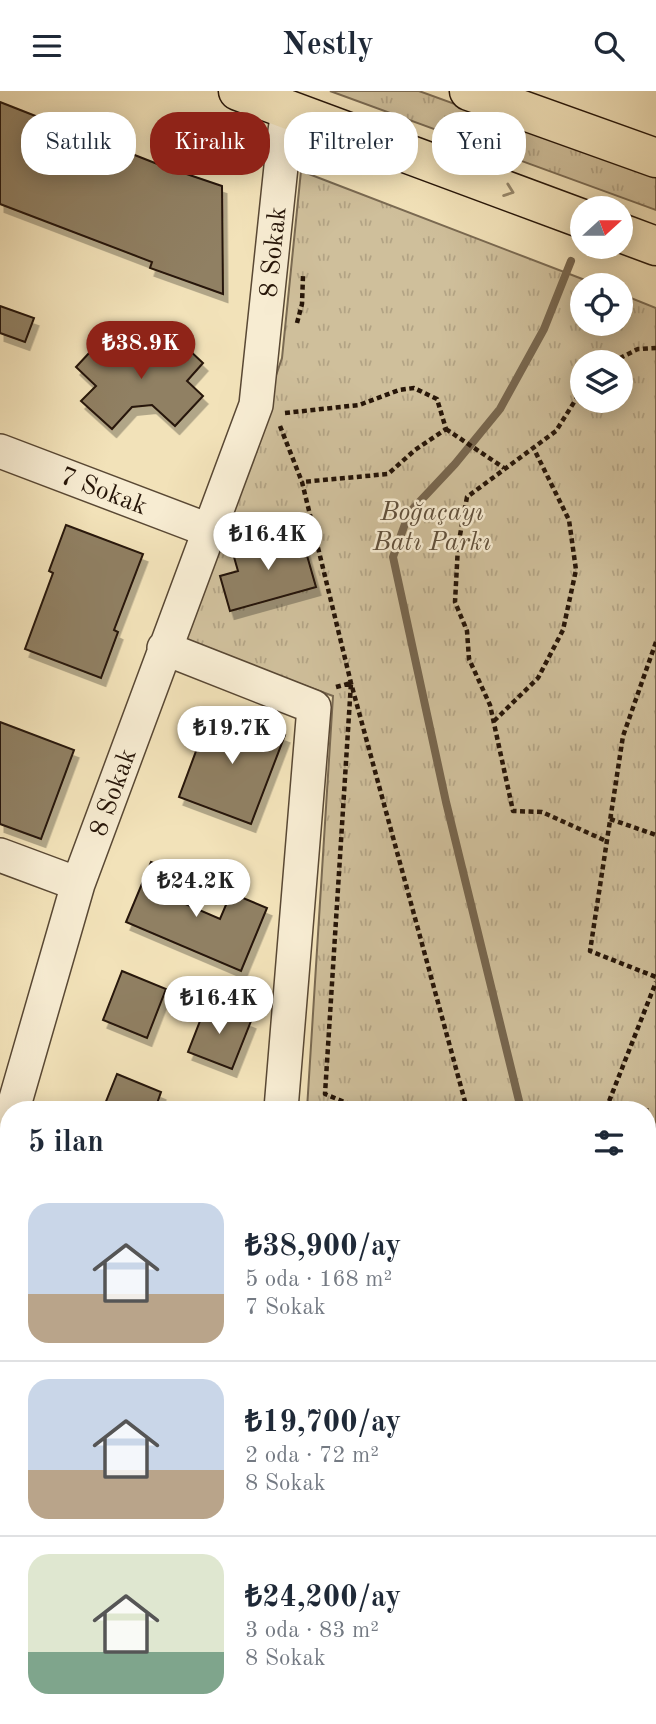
<!DOCTYPE html>
<html lang="tr">
<meta charset="utf-8">
<style>
body{margin:0;font-family:"Old Standard TT",serif;background:#f6f6f7;color:#1f2937;height:100vh;display:flex;flex-direction:column;font-size:26px;white-space:nowrap}
*{box-sizing:border-box;margin:0}
p{font-size:23px;color:#747a83}
.icon{flex:none;width:38px;height:38px;fill:none;stroke:currentColor;stroke-width:2;stroke-linecap:round;stroke-linejoin:round}
.map{position:relative;flex:1;overflow:hidden}
.drawer{position:absolute;left:0px;top:1010px;width:656px;height:625px;display:flex;flex-direction:column;background:#fff;border-radius:28px 28px 0 0;box-shadow:0 4px 18px #0003}
.drawer>*{flex:none}
.banner{position:absolute;left:21px;top:21px;width:614px;height:63px;display:flex;gap:14px}
.needle{width:46px;rotate:69deg}
.fabs{position:absolute;left:570px;top:105px;display:grid;gap:14px}
.fabs a{display:grid;place-items:center;width:63px;height:63px;border-radius:50%;background:#fff;box-shadow:0 4px 18px #0003;font-size:35px}
.price{position:absolute;translate:-50% -60px;padding:0 16px;border-radius:24px;background:#fff;color:#222;font-size:23px;line-height:46px;filter:drop-shadow(0 2px 4px #0008)}
.price::after{content:'';position:absolute;left:50%;top:42px;width:21px;height:16px;margin-left:-10px;background:inherit;clip-path:polygon(0 0,100% 0,50% 100%)}
.price.active{background:#8f2418;color:#fff}
ul{padding:0;list-style:none}
li{display:flex;align-items:center;gap:21px;height:175px;padding:0 28px}
li+li{border-top:2px solid #e0e1e3}
li span{display:grid;place-items:center;flex:none;width:196px;height:140px;border-radius:21px;color:#555}
li>.icon{margin-inline-start:auto}
span .icon{width:84px;height:84px;fill:#fffc;stroke-width:1}
li b{font-size:30px}
h2{display:flex;justify-content:space-between;align-items:center;height:84px;padding:0 28px;font-size:30px}
.chip{padding:0 24px;border-radius:28px;background:#fff;box-shadow:0 4px 18px #0003;font-size:24px;line-height:63px}
.chip.active{background:#8f2418;color:#fff}
header{display:flex;justify-content:space-between;align-items:center;height:91px;padding:0 28px;background:#fff;font-size:32px;font-weight:600}
.map>svg:first-child{display:block}
</style>
<header><svg class="icon" aria-label="menu" viewBox="0 0 24 24"><path d="M4 6h16M4 12h16M4 18h16"/></svg>Nestly<svg class="icon" aria-label="search" viewBox="0 0 24 24"><circle cx="10" cy="10" r="6"/><path d="M15 15l6 6"/></svg></header>
<div class="map">
<svg width="656" height="1633" viewBox="0 0 656 1633">
<defs>
<pattern id="grass-tufts" width="24" height="20" patternUnits="userSpaceOnUse" patternTransform="scale(1.75)"><rect width="24" height="20" fill="#cfbf9b"/><path d="M3 7l-1-3M5 7V3M7 7l1-3M15 17l-1-3M17 17v-4M19 17l1-3" fill="none" stroke="#b2a384"/></pattern>
<pattern id="garden-furrows" width="10" height="10" patternUnits="userSpaceOnUse" patternTransform="scale(1.75)"><rect width="10" height="10" fill="#cfbf9b"/><path d="M-1 1l2-2M0 10L10 0M9 11l2-2" fill="none" stroke="#b2a384"/></pattern>
<pattern id="water-rules" width="6" height="5" patternUnits="userSpaceOnUse" patternTransform="scale(1.75)"><rect width="6" height="5" fill="#ad9c7d"/><path d="M0 2.5h6" fill="none" stroke="#8d7e64"/></pattern>
<filter id="shadow"><feDropShadow dx="4.5" dy="8" stdDeviation="0" flood-color="#0004"/></filter>
</defs>
<rect width="100%" height="100%" fill="#f2e2b9"/>
<filter id="stains"><feTurbulence type="fractalNoise" baseFrequency=".00286" numOctaves="4"/><feColorMatrix values="0 0 0 0 .2 0 0 0 0 .09 0 0 0 0 .02 0 0 0 .5 -.17"/></filter>
<radialGradient id="worn" r=".72"><stop offset=".6" stop-color="#630" stop-opacity="0"/><stop offset="1" stop-color="#630" stop-opacity=".3"/></radialGradient>
<path fill="url(#grass-tufts)" stroke="#7a6a52" stroke-width="2" fill-rule="evenodd" d="M 330,0 L 419,0 L 656,86 L 656,119 Z
M 301,80 L 598,194 L 583,194 L 583,233 L 621,233 L 621,203 L 656,217 L 656,1168 L 648,1190 L 648,1018 L 307,1018 L 333,605 L 184,550 L 282,267 ZM 583,271 L 621,271 L 621,310 L 583,310 Z
M 369,1626 L 482,1626 L 479,1633 L 367,1633 Z"/>
<path fill="url(#garden-furrows)" stroke="#7a6a52" stroke-width="2" d="M 656,1056 L 656,1168 L 648,1190 L 648,1078 Z
M 439,1626 L 482,1626 L 479,1633 L 436,1633 Z"/>
<path fill="url(#water-rules)" stroke="#77664e" stroke-width="2" d="M 656,1168 L 656,1633 L 479,1633 L 482,1626 L 648,1626 L 648,1190 Z"/>
<g fill="none" stroke-linecap="round" stroke-linejoin="round">
<path stroke="#77664e" stroke-width="8" d="M 521,1018 L 446,711 L 393,466 L 409,422 L 455,373 L 500,318 L 544,238 L 571,170"/>
</g>
<path fill="#908064" stroke="#261508" stroke-width="2" filter="url(#shadow)" d="M 0,11 L 160,74 L 222,95 L 223,203 L 150,177 L 152,171 L 0,113 Z
M 0,215 L 34,227 L 25,251 L 0,242 Z
M 171,242 L 203,272 L 187,290 L 203,305 L 175,335 L 152,314 L 132,316 L 112,338 L 81,310 L 96,295 L 76,276 L 105,245 L 139,277 Z
M 66,434 L 143,463 L 114,539 L 118,541 L 101,587 L 25,558 L 53,482 L 49,480 Z
M 300,440 L 316,496 L 230,520 L 220,485 L 238,480 L 232,459 Z
M 212,617 L 285,644 L 251,733 L 179,706 Z
M 0,631 L 74,659 L 41,748 L 0,733 Z
M 151,771 L 185,785 L 176,809 L 220,828 L 231,802 L 267,817 L 241,880 L 126,831 Z
M 122,880 L 166,898 L 147,947 L 103,929 Z
M 207,912 L 251,930 L 232,978 L 188,961 Z
M 117,983 L 161,1001 L 155,1018 L 103,1018 Z"/>
<g fill="none" stroke-linecap="round" stroke-linejoin="round">
<g stroke="#594834" stroke-width="36">
<path id="street" d="M 0,360 L 208,439
M 164,557 L 314,616 L 281,1018
M 0,764 L 78,793
M 13,1018 L 78,793 L 256,314 L 284,47 L 288,19
M 0,1064 L 9,1034
M 0,1254 L 9,1257
M 347,1633 L 350,1626"/>
</g>
<g stroke="#261508" stroke-width="41">
<path id="primary" d="M 238,0 L 583,128
M 469,0 L 656,67
M 621,142 L 656,155"/>
</g>
<path stroke="#261508" stroke-width="4.5" stroke-dasharray="5 3.5" stroke-linecap="butt" d="M 297,232 L 302,213 L 303,185
M 612,271 L 638,258 L 656,257
M 583,297 L 556,340 L 467,406 L 458,455 L 455,511 L 467,540 L 469,568 L 490,614 L 513,720 L 542,721 L 606,750
M 285,322 L 359,314 L 399,299 L 414,297 L 437,308 L 446,338 L 415,359 L 388,383 L 302,391
M 280,335 L 302,391 L 351,592 L 467,1018
M 446,338 L 504,377
M 656,551 L 623,645 L 590,860 L 656,886
M 336,596 L 351,592 L 325,1003 L 361,1018
M 494,630 L 538,587 L 563,539 L 576,479 L 569,429 L 533,356
M 610,728 L 656,744
M 606,1018 L 656,891
M 175,1633 L 177,1626"/>
<use href="#street" stroke="#f7ecd2" stroke-width="33"/>
<use href="#primary" stroke="#f2e2b9" stroke-width="38"/>
</g>
<defs><path id="oneway-chevron" d="M-2-3.5L2.5 0L-2 3.5" fill="none" stroke-width="1.6" stroke-linecap="round" stroke-linejoin="round" transform="scale(1.75)"/></defs>
<use stroke="#968669" href="#oneway-chevron" transform="translate(509 100) rotate(20)"/>
<g text-anchor="middle" stroke-width="5" stroke-linejoin="round" paint-order="stroke">
<g font-size="26" fill="#261508" stroke="#f7ecd2">
<text transform="translate(272 161) rotate(-84)" y="9">8 Sokak</text>
<text transform="translate(104 399) rotate(21)" y="9">7 Sokak</text>
<text transform="translate(112 701) rotate(-70)" y="9">8 Sokak</text>
</g>
<g font-size="26" font-style="italic" fill="#61503b" stroke="#f7ecd2">
<text x="432" y="429">Boğaçayı<tspan x="432" dy="30">Batı Parkı</tspan></text>
</g>
</g>
<rect width="100%" height="100%" filter="url(#stains)"/>
<rect width="100%" height="100%" fill="url(#worn)"/>
</svg>
<div class="fabs">
<a><svg class="needle" viewBox="-14 -14 28 28"><path d="M0-13l5 13h-10z" fill="#e53935"/><path d="M0 13l5-13h-10z" fill="#747a83"/></svg></a>
<a><svg class="icon" aria-label="locate" viewBox="0 0 24 24"><circle cx="12" cy="12" r="6"/><path d="M12 2v4M12 18v4M2 12h4M18 12h4"/></svg></a>
<a><svg class="icon" aria-label="layers" viewBox="0 0 24 24"><path d="M12 4l9 5-9 5-9-5zM3 14l9 5 9-5"/></svg></a>
</div>
<b class="price active" style="left:141px;top:290px">₺38.9K</b>
<b class="price" style="left:268px;top:481px">₺16.4K</b>
<b class="price" style="left:232px;top:675px">₺19.7K</b>
<b class="price" style="left:196px;top:828px">₺24.2K</b>
<b class="price" style="left:219px;top:945px">₺16.4K</b>
<div class="banner">
<a class="chip">Satılık</a>
<a class="chip active">Kiralık</a>
<a class="chip">Filtreler</a>
<a class="chip">Yeni</a>
</div>
<section class="drawer">
<h2>5 ilan<svg class="icon" aria-label="filters" viewBox="0 0 24 24"><path d="M4 7h16M4 17h16"/><circle cx="9" cy="7" r="2"/><circle cx="15" cy="17" r="2"/></svg></h2>
<ul>
<li><span style="background:linear-gradient(#c9d6e8 65%,#b9a48a 0)"><svg class="icon" aria-label="home" viewBox="0 0 24 24"><path d="M3 11l9-7 9 7M6 9v11h12V9"/></svg></span><div><b>₺38,900/ay</b><p>5 oda · 168 m²</p><p>7 Sokak</p></div></li>
<li><span style="background:linear-gradient(#c9d6e8 65%,#b9a48a 0)"><svg class="icon" aria-label="home" viewBox="0 0 24 24"><path d="M3 11l9-7 9 7M6 9v11h12V9"/></svg></span><div><b>₺19,700/ay</b><p>2 oda · 72 m²</p><p>8 Sokak</p></div></li>
<li><span style="background:linear-gradient(#dfe7d0 70%,#7fa58c 0)"><svg class="icon" aria-label="home" viewBox="0 0 24 24"><path d="M3 11l9-7 9 7M6 9v11h12V9"/></svg></span><div><b>₺24,200/ay</b><p>3 oda · 83 m²</p><p>8 Sokak</p></div></li>
</ul>
</section>
</div>
